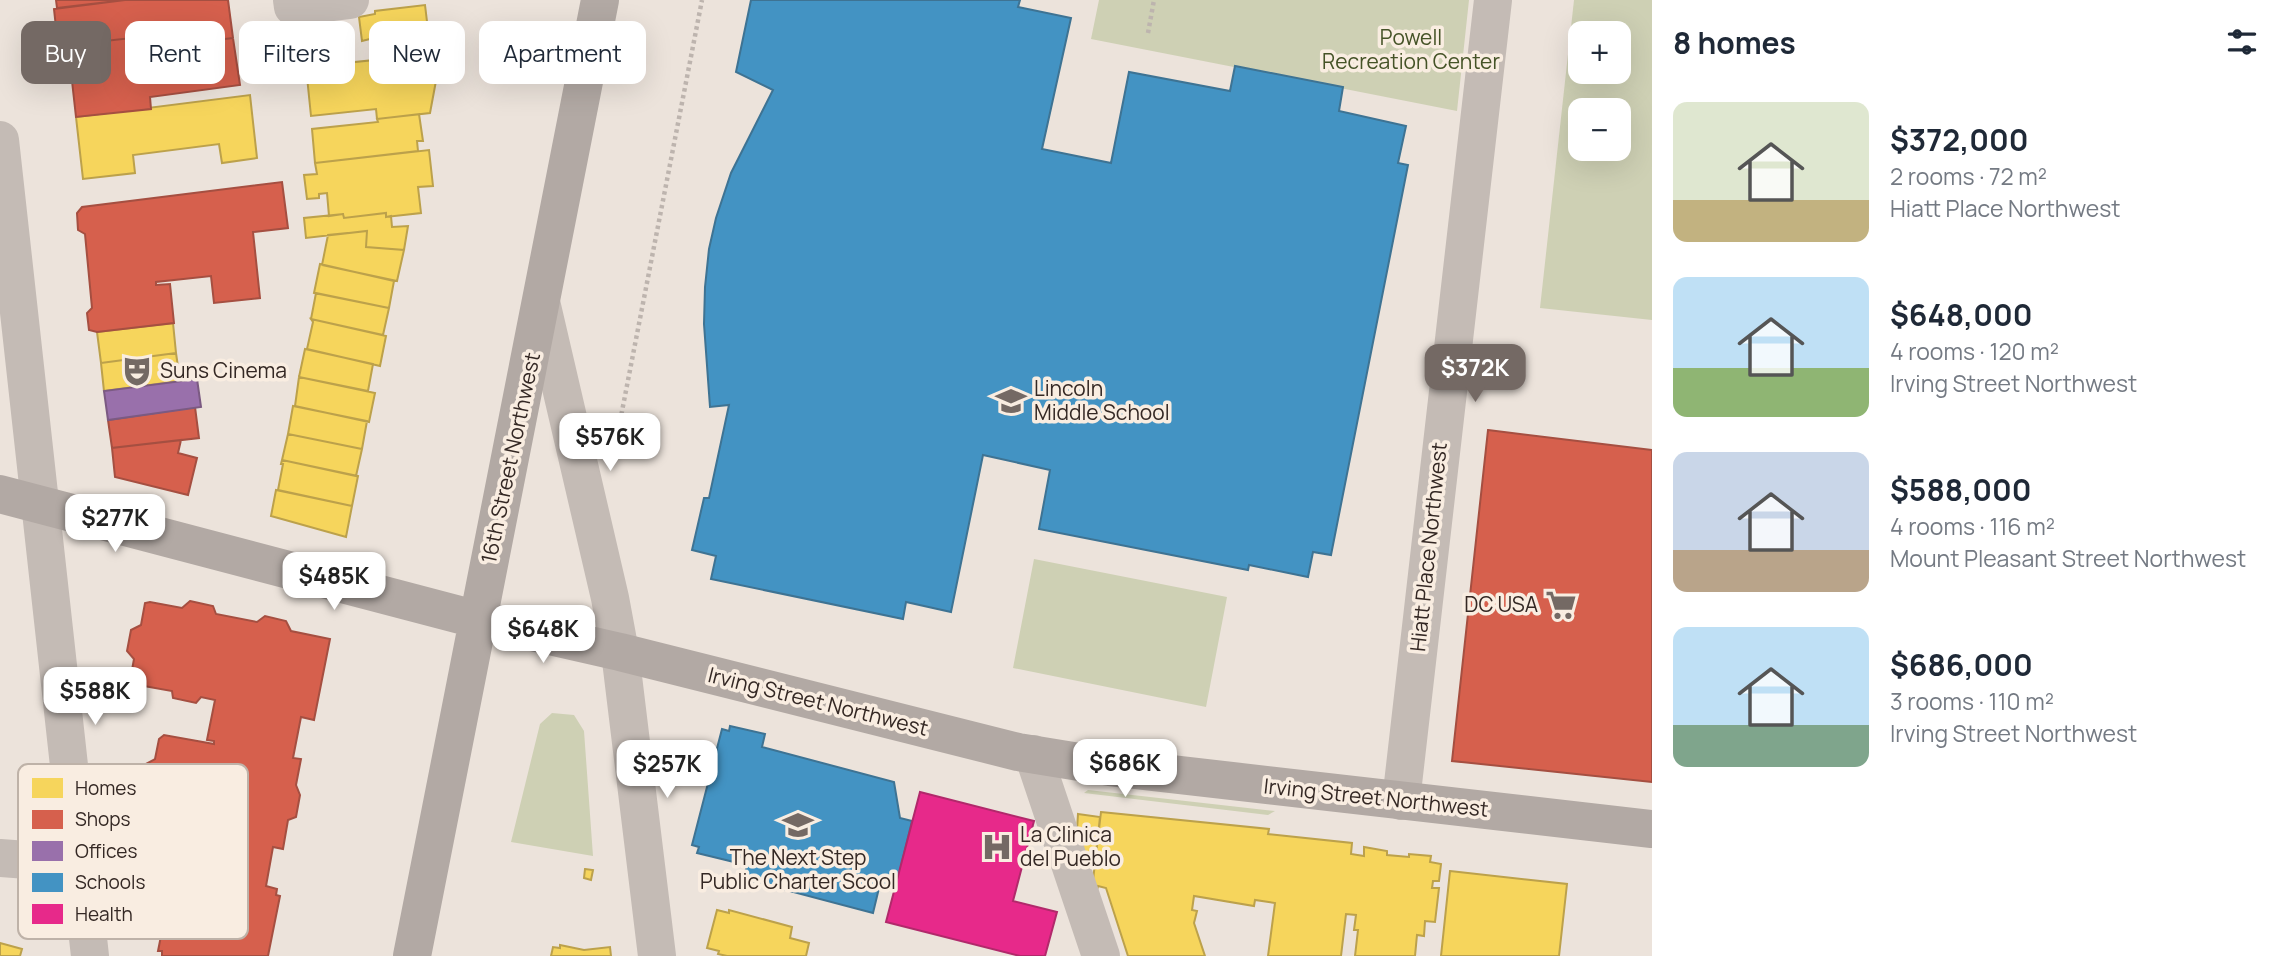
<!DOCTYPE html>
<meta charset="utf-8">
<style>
body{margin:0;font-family:Manrope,sans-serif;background:#f6f6f7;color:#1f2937;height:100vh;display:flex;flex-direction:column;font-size:26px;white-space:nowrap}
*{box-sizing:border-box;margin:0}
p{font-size:23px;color:#747a83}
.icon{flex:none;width:38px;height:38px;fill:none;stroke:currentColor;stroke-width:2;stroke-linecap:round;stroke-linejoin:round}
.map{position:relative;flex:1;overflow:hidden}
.drawer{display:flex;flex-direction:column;background:#fff;width:630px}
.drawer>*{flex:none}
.banner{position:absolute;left:21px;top:21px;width:665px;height:63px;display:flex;gap:14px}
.controls{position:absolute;left:1568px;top:21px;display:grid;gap:14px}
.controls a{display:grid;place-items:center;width:63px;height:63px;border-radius:14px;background:#fff;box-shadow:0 7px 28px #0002;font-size:35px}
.price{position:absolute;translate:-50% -60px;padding:0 16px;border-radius:14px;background:#fff;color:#222;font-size:23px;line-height:46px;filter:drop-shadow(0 2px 4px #0008)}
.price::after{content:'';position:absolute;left:50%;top:42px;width:21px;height:16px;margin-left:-10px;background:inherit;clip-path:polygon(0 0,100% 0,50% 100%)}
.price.current{background:#746964;color:#fff}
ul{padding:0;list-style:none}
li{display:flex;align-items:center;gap:21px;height:175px;padding:0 21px}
li span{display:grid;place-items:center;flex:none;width:196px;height:140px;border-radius:14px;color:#555}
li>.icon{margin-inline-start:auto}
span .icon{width:84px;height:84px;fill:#fffc;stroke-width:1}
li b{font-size:30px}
h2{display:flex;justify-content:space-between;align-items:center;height:84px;padding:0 21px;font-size:30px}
.tag{padding:0 24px;border-radius:14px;background:#fff;box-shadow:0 7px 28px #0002;font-size:24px;line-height:63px}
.tag.current{background:#746964;color:#fff}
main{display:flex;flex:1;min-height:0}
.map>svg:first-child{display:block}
</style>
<main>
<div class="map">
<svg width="1652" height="956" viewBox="0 0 1652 956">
<rect width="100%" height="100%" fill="#ece3db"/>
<path fill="#ced0b4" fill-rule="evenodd" d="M 1099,0 L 1469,0 L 1457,111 L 1091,39 Z
M 1574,0 L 1652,0 L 1652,320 L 1540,308 ZM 1580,33 L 1619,33 L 1619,72 L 1580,72 ZM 1580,110 L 1619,110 L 1619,149 L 1580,149 Z
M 1034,559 L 1227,597 L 1206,707 L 1013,668 Z
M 552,713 L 574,715 L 584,731 L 593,856 L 511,842 L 540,724 Z
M 1088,790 L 1275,811 L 1268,815 L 1084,793 Z"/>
<path fill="#f6d55c" stroke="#bca14b" stroke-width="2" d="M 425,5 L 429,38 L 379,44 L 378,37 L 362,41 L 359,17 L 375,14 L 375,11 Z
M 444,38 L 430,113 L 377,119 L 376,109 L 311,116 L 306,67 L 374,60 L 373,47 Z
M 250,95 L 257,158 L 222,163 L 219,144 L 133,155 L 135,173 L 83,179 L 76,117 Z
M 419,114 L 423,141 L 417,141 L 418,151 L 315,163 L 312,129 L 378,122 L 377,119 Z
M 429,150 L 433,186 L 418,187 L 421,213 L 386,217 L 386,213 L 344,218 L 343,214 L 329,216 L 327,193 L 319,194 L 319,198 L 307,199 L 304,175 L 317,174 L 315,163 Z
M 386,213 L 386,217 L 391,216 L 392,227 L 408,226 L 404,250 L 366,247 L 367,231 L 306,238 L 304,218 L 343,214 L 344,218 Z
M 367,231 L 366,247 L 404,250 L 397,281 L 322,265 L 328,235 Z
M 320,264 L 394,281 L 389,308 L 314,293 Z
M 316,293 L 389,308 L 383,335 L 311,319 Z
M 311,319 L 386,336 L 380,366 L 307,349 L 313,322 Z
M 173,323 L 176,353 L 101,363 L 97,332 Z
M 305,349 L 373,364 L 368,391 L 299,377 Z
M 176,353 L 180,381 L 104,391 L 101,363 Z
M 299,377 L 375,393 L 369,422 L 295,406 Z
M 293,406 L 367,421 L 362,449 L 288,434 Z
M 288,434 L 362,449 L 356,476 L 282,460 Z
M 282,460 L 358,476 L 352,506 L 278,490 L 283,464 L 281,464 Z
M 276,490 L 352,506 L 346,537 L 271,516 Z
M 1101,812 L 1269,829 L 1268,834 L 1352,843 L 1351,854 L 1364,856 L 1364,847 L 1387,851 L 1387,855 L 1409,857 L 1409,854 L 1431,856 L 1430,862 L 1441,864 L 1439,881 L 1433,881 L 1432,888 L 1439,888 L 1435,922 L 1425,921 L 1424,936 L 1417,935 L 1415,956 L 1355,956 L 1358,930 L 1354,930 L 1356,915 L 1346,914 L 1341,956 L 1268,956 L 1275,903 L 1255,900 L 1254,906 L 1194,896 L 1192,910 L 1197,911 L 1194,923 L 1205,956 L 1128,956 L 1106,888 L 1098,886 L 1097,890 L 1092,889 Z
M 1078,814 L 1100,817 L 1095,862 L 1087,861 L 1077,830 Z
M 585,869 L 593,870 L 591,880 L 584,878 Z
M 1450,871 L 1567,884 L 1559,956 L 1441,956 Z
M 717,910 L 729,913 L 729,910 L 792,927 L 790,938 L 809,943 L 806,956 L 727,956 L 718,954 L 719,951 L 707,948 Z
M 0,943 L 22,949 L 20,956 L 0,956 Z
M 560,945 L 584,950 L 610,947 L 611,956 L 551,956 L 553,947 L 560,948 Z"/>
<path fill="#d6604d" stroke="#a54f41" stroke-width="2" d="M 56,0 L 125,0 L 57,8 Z
M 125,0 L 228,0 L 233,38 L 143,49 L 141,37 L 58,46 L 54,9 Z
M 141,37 L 143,49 L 233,38 L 240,85 L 150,97 L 151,109 L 76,117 L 68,45 Z
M 282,182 L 288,228 L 253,232 L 260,298 L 214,303 L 211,276 L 156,282 L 156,285 L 170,284 L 174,323 L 97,332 L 89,330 L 87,313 L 92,308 L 85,234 L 78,230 L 77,213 L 82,207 Z
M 195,407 L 199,438 L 112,448 L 108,420 Z
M 1488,430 L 1652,450 L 1652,782 L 1452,761 Z
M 181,440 L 178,453 L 197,458 L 188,495 L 115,477 L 112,448 Z
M 190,601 L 213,606 L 216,614 L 257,622 L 265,616 L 286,621 L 291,631 L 330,639 L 314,720 L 301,717 L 293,758 L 301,759 L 296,785 L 300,795 L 296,817 L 288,820 L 283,849 L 273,847 L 266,886 L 277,889 L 276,895 L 280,896 L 268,956 L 162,956 L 162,951 L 158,951 L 163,926 L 157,919 L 161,897 L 171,893 L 175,871 L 182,868 L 189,829 L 196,831 L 197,827 L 144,817 L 149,792 L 142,787 L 146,764 L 155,759 L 159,739 L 164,735 L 214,744 L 214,741 L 207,740 L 215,700 L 201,697 L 196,703 L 173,698 L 172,691 L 133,684 L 130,681 L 134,659 L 127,651 L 131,630 L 141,625 L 145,603 L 150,602 L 182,608 Z"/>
<path fill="#9970ab" stroke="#7b5a82" stroke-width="2" d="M 197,379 L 201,407 L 108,420 L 104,391 Z"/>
<path fill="#4393c3" stroke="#3e7393" stroke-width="2" d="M 751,0 L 1020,0 L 1018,7 L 1071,18 L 1042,149 L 1111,163 L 1129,72 L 1230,91 L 1235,66 L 1343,87 L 1339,111 L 1406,126 L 1398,163 L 1408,165 L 1331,555 L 1313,552 L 1308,577 L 1249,565 L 1248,570 L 1039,529 L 1050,470 L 983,455 L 951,612 L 906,602 L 903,619 L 711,579 L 716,556 L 692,550 L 704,498 L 709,498 L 729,405 L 710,407 L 704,324 L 705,287 L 709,249 L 716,218 L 731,173 L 773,90 L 736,72 Z
M 730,726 L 765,734 L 762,747 L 894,782 L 900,818 L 912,821 L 895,891 L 879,888 L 873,913 L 744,879 L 748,859 L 736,856 L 734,862 L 697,853 L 699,847 L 692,845 L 722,729 L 729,731 Z"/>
<path fill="#e7298a" stroke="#b1296b" stroke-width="2" d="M 920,792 L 1034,821 L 1013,901 L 1057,912 L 1045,956 L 1020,956 L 886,922 Z"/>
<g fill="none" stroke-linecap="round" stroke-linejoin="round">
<path stroke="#bdb4ae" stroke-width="4.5" stroke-dasharray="3.5 3.5" stroke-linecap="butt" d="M 1148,33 L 1154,0
M 616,442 L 702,0"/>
<path stroke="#c4bbb5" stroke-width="38" d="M 292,0 L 293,7 L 350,0
M 0,140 L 90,956
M 542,306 L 610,598 L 620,652 L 657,956
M 1033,754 L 1101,956
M 1401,801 L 1493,0
M 0,858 L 80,864"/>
<path stroke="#b2a9a4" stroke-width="38" d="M 0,494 L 479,620 L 620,652 L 1018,752 L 1110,767 L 1652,829
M 412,956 C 474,637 540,319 600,0"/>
</g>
<defs>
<g id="theatre-bare" transform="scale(2.415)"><path d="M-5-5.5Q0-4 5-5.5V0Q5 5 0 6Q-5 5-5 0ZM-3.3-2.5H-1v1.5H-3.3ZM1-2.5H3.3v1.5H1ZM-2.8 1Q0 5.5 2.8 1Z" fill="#746964" stroke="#f9ede1" stroke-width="2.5" paint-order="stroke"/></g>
<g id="school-bare" transform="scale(2.415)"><path d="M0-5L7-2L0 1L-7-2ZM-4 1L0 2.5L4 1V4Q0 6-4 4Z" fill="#746964" stroke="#f9ede1" stroke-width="2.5" paint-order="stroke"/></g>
<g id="supermarket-bare" transform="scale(2.415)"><path d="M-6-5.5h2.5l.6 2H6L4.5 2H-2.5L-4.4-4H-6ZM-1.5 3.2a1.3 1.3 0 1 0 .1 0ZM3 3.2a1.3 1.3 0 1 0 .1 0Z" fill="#746964" stroke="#f9ede1" stroke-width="2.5" paint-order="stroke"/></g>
<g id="hospital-bare" transform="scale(2.415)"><path d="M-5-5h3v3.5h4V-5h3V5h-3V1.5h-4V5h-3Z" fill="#746964" stroke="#f9ede1" stroke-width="2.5" paint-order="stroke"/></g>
</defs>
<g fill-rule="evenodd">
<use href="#theatre-bare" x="137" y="371"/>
<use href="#school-bare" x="1011" y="401"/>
<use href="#supermarket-bare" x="1561" y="605"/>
<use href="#school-bare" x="798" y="825"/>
<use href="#hospital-bare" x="997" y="847"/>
</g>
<g text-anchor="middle" stroke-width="7" stroke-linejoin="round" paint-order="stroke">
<g font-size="21" fill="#455327" stroke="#f9ede1">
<text x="1411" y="45">Powell<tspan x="1411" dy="24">Recreation Center</tspan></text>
</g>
<g font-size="21" fill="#342824" stroke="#f9ede1" text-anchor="start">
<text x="160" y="378">Suns Cinema</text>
<text x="1034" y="396">Lincoln<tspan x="1034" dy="24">Middle School</tspan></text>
<text x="1538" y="612" text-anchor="end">DC USA</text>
<text x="1020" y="842">La Clinica<tspan x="1020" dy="24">del Pueblo</tspan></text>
<text x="798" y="865" text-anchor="middle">The Next Step<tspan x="798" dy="24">Public Charter Scool</tspan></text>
</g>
<g font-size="21" fill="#342824" stroke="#f9ede1">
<text transform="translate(511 458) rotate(-78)" y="7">16th Street Northwest</text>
<text transform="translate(1429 547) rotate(-84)" y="7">Hiatt Place Northwest</text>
<text transform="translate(818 702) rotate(14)" y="7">Irving Street Northwest</text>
<text transform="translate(1376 798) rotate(6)" y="7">Irving Street Northwest</text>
</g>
</g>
<rect x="18" y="764" width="230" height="175" rx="10" fill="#f9ede1" stroke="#beb2a8" stroke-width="2"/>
<rect x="32" y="778" width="31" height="20" fill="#f6d55c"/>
<rect x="32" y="810" width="31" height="19" fill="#d6604d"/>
<rect x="32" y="841" width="31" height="20" fill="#9970ab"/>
<rect x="32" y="873" width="31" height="19" fill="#4393c3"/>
<rect x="32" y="904" width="31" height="20" fill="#e7298a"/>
<g font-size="19" fill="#342824">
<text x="75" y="795">Homes</text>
<text x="75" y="826">Shops</text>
<text x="75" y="858">Offices</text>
<text x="75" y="889">Schools</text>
<text x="75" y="921">Health</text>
</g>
</svg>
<div class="controls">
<a>+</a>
<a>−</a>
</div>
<b class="price current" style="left:1475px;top:404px">$372K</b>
<b class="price" style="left:610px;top:473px">$576K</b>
<b class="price" style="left:115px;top:554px">$277K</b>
<b class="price" style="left:334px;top:612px">$485K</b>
<b class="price" style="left:543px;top:665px">$648K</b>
<b class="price" style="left:95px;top:727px">$588K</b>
<b class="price" style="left:1125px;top:799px">$686K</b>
<b class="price" style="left:667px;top:800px">$257K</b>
<div class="banner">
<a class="tag current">Buy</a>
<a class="tag">Rent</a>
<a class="tag">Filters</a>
<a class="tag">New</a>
<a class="tag">Apartment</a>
</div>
</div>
<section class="drawer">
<h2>8 homes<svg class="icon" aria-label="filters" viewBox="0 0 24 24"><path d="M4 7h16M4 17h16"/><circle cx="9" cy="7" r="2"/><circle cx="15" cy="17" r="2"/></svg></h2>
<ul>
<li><span style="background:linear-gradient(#dfe7d0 70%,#c2b280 0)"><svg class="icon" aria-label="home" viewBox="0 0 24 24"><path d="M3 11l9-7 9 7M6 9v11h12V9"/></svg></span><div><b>$372,000</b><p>2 rooms · 72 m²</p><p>Hiatt Place Northwest</p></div></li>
<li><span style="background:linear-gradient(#bfe0f5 65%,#8fb573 0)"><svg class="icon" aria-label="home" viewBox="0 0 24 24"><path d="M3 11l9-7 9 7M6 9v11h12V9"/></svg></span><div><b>$648,000</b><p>4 rooms · 120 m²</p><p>Irving Street Northwest</p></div></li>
<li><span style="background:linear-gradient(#c9d6e8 70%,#b9a48a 0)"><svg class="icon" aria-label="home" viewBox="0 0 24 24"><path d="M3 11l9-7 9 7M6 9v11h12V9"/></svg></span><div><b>$588,000</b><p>4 rooms · 116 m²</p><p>Mount Pleasant Street Northwest</p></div></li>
<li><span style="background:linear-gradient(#bfe0f5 70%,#7fa58c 0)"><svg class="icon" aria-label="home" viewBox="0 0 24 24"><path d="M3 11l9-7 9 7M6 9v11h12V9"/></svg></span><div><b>$686,000</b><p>3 rooms · 110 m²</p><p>Irving Street Northwest</p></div></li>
</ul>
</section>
</main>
